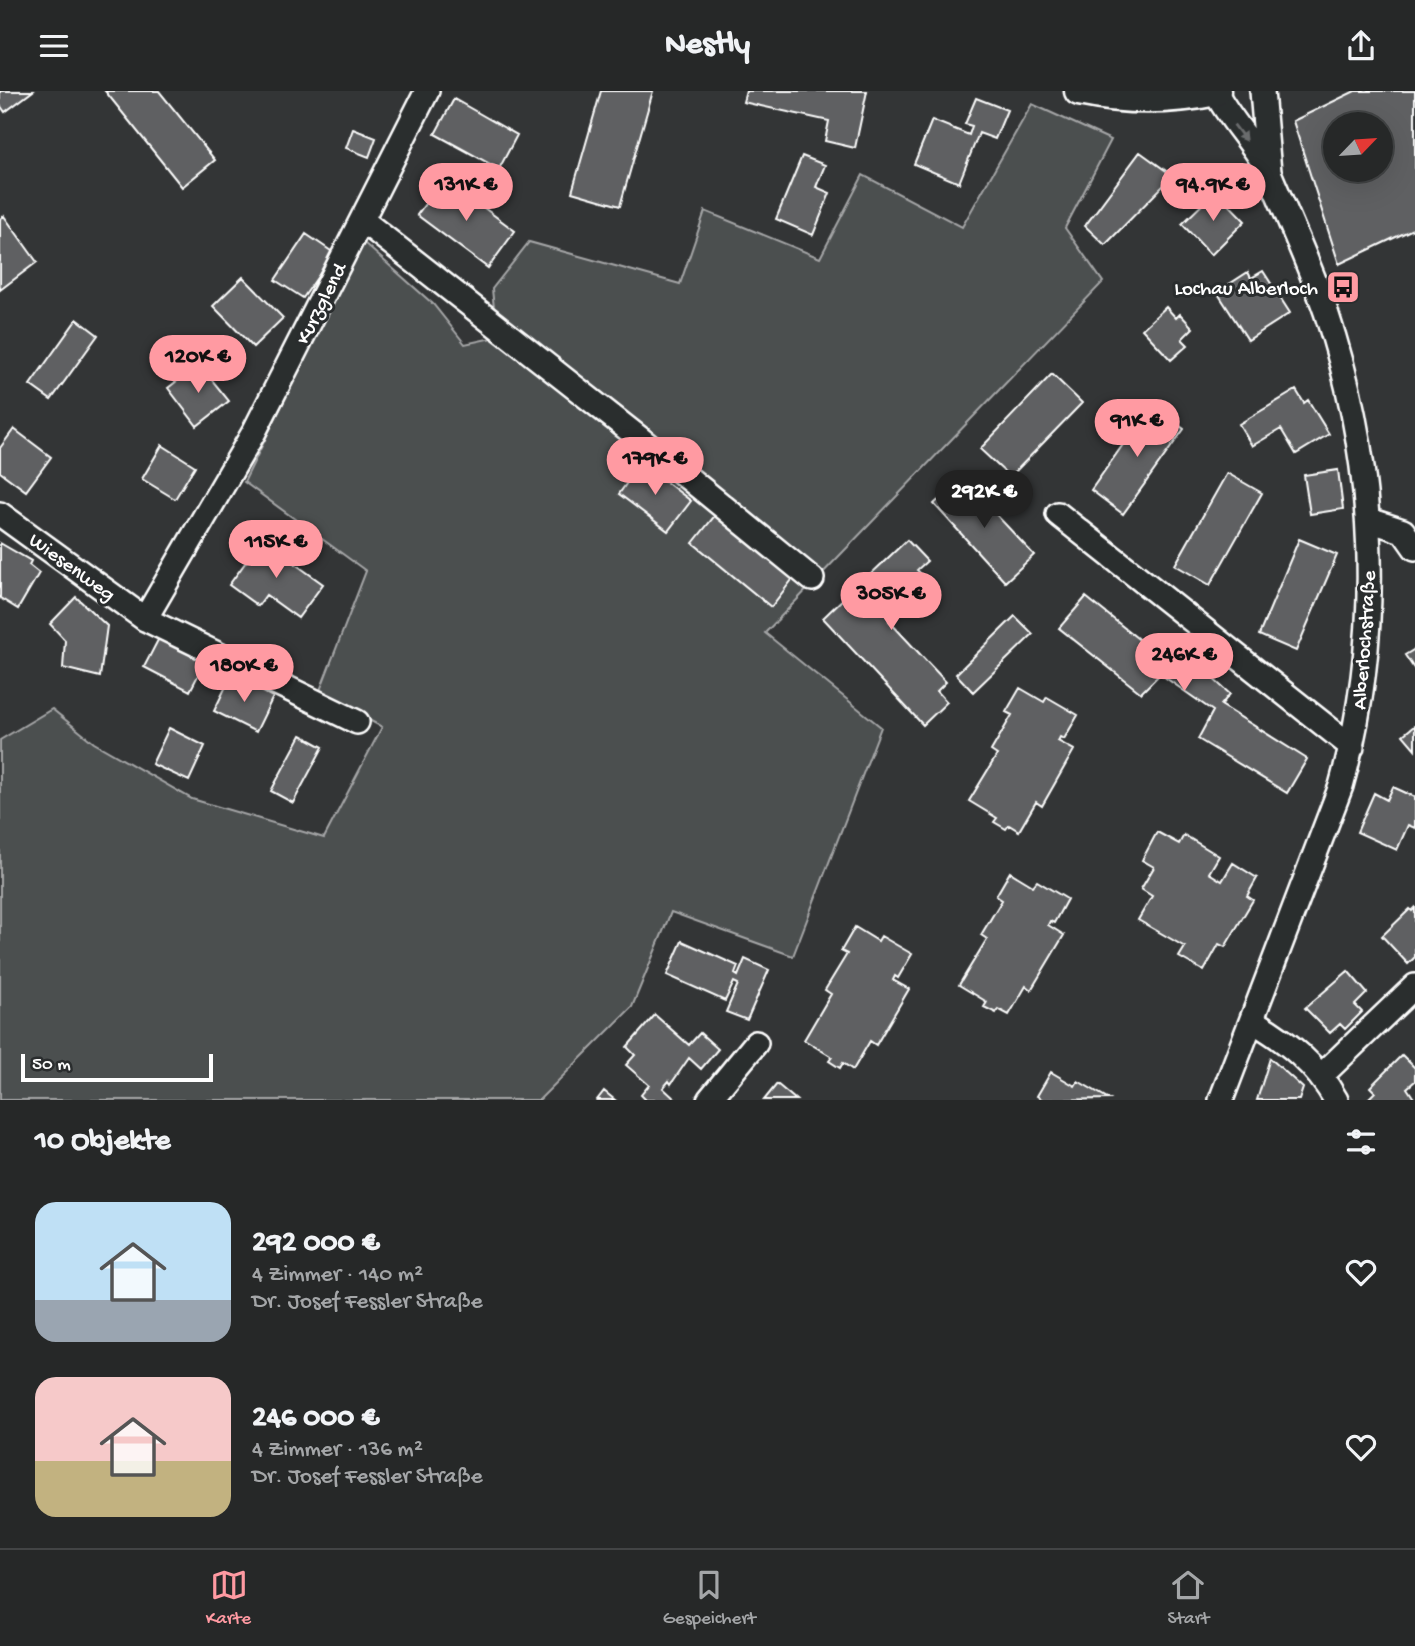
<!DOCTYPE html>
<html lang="de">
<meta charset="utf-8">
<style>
body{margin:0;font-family:"Gochi Hand",sans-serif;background:#323434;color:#f1f3f6;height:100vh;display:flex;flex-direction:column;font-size:26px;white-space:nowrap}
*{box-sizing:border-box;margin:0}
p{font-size:23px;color:#a4a6a8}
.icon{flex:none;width:38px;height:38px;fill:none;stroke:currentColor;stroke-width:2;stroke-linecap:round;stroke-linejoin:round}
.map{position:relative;height:1009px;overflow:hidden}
.panel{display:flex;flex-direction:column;background:#262828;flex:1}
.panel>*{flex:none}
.needle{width:46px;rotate:65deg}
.fabs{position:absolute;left:1323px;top:21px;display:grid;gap:14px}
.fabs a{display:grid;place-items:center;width:70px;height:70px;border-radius:50%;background:#262828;box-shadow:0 7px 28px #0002,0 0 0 2px #424445;font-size:35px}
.scale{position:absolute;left:21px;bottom:18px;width:192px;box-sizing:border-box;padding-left:7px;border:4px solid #fff;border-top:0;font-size:19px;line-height:24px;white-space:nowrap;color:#fff;-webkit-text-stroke:5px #2a2d2e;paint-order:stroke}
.price{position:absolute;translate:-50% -60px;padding:0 16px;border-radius:24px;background:#ff9aa2;color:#111;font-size:23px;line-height:46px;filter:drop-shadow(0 2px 4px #0008)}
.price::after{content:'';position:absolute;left:50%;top:42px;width:21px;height:16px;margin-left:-10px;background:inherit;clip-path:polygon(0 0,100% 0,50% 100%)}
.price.on{background:#222;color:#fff}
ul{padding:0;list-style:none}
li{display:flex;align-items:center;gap:21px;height:175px;padding:0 35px}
li span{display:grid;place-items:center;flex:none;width:196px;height:140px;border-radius:21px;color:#555}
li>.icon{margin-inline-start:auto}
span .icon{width:84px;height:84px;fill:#fffc;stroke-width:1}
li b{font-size:30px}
h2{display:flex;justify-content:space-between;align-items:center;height:84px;padding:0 35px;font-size:30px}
header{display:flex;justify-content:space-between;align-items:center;height:91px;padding:0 35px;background:#262828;font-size:32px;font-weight:800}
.menu{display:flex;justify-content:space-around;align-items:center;height:98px;border-top:2px solid #424445;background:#262828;font-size:19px;color:#a4a6a8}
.menu a{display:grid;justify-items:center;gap:4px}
.menu .on{color:#ff9aa2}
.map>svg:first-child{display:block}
</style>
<header><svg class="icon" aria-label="menu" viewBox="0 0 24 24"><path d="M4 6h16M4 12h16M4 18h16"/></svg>Nestly<svg class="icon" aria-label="share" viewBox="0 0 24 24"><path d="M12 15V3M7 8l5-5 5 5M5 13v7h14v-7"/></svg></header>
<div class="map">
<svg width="1415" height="1009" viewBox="0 0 1415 1009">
<rect width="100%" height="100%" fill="#333536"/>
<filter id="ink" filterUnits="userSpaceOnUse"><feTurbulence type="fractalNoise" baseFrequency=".0143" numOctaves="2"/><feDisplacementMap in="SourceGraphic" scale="14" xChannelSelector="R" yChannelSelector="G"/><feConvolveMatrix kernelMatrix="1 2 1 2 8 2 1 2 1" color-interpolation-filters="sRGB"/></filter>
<g filter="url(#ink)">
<path fill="#4c4f50" stroke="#a6a7a8" stroke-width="2" d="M 1032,13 L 1111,49 L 1065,137 L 1103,191 L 765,542 L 881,636 L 793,865 L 671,821 L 632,916 L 539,1009 L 0,1009 L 0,649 L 52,618 L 94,652 L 192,708 L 324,747 L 382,636 L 319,602 L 366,480 L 244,391 L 363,151 L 433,213 L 465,253 L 497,246 L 492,198 L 529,151 L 680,193 L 705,120 L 820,167 L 863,84 L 962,136 Z"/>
<path fill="#5f6162" stroke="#fff" stroke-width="2" fill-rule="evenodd" d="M 0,0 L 33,0 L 5,21 L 0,14 Z
M 105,0 L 159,0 L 215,69 L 182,96 Z
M 601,0 L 653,0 L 620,115 L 572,101 Z
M 746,0 L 867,0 L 855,57 L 825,50 L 829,30 L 743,11 Z
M 1355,0 L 1415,0 L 1415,137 L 1339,173 L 1293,30 ZM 1335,33 L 1381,33 L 1381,79 L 1335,79 Z
M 976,7 L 1007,19 L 995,48 L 979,42 L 959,92 L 914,73 L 932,29 L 969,44 L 972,35 L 965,33 Z
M 454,8 L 517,44 L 499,78 L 435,43 Z
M 353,38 L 376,47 L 369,66 L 346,57 Z
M 1140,61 L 1173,85 L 1105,154 L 1085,135 Z
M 802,65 L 825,74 L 816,96 L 830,102 L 813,144 L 776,128 Z
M 444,87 L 515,140 L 488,177 L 417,124 Z
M 1216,100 L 1245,130 L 1211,164 L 1182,133 Z
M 4,125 L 37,171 L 0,199 L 0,128 Z
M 306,143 L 334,162 L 303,207 L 275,189 Z
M 1263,180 L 1290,222 L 1248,249 L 1217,201 L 1248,181 L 1251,187 Z
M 243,186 L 283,227 L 253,256 L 213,215 Z
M 1166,216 L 1176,227 L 1180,223 L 1193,237 L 1182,248 L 1188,254 L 1171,269 L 1142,238 Z
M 77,228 L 98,244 L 51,309 L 30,294 Z
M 199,273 L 229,310 L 197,335 L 168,297 Z
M 1052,283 L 1082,312 L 1010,386 L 980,358 Z
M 1296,299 L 1304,312 L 1308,309 L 1329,343 L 1296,363 L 1281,338 L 1252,355 L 1239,333 Z
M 1151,314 L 1184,338 L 1123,423 L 1091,399 Z
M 14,338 L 51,366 L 26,400 L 0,381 L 0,357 Z
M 162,354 L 195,375 L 175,408 L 142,388 Z
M 641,372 L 691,410 L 668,440 L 619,403 Z
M 1338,379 L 1343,418 L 1310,423 L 1304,384 Z
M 1227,382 L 1262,402 L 1210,494 L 1175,474 Z
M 962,387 L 1034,464 L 1005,491 L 934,413 Z
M 717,422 L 795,485 L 771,516 L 693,452 Z
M 1299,448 L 1337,464 L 1296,560 L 1259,544 Z
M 262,449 L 323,493 L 298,527 L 266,504 L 258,515 L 229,494 Z
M 907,449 L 927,470 L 917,479 L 930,492 L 889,530 L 946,591 L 937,600 L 947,611 L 923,634 L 823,527 L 847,504 L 858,516 L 865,510 L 854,499 Z
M 0,452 L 31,470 L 29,474 L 39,482 L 18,518 L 0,507 Z
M 76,506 L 107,535 L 100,586 L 63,577 L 65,549 L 50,533 Z
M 1086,506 L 1167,571 L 1179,557 L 1230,603 L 1221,614 L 1307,668 L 1287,702 L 1198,648 L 1213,620 L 1160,583 L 1141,602 L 1059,537 Z
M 1015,525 L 1033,543 L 973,601 L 956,583 Z
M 159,547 L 205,571 L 190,600 L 144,576 Z
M 1415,558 L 1415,579 L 1405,564 Z
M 231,585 L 273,606 L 256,641 L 214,620 Z
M 1020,597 L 1044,611 L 1047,606 L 1078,624 L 1064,648 L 1060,646 L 1058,650 L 1074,659 L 1042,715 L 1036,711 L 1019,740 L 1009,734 L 1006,738 L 994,731 L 997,727 L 969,710 L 997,664 L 991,660 L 1012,624 L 1006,621 Z
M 1414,635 L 1415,636 L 1415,658 L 1403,644 Z
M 169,637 L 205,655 L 189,690 L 152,673 Z
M 301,644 L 323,656 L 293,712 L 271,700 Z
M 1393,696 L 1415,706 L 1415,737 L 1408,734 L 1397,759 L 1357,741 L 1374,702 L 1387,709 Z
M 1157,741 L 1179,753 L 1184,744 L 1219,765 L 1209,782 L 1222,790 L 1233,772 L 1257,787 L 1247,805 L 1253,809 L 1225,856 L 1219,853 L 1204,880 L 1179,866 L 1185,856 L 1138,829 L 1152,805 L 1141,798 L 1154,776 L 1142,769 Z
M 1010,781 L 1033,795 L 1037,790 L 1067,808 L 1054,832 L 1050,830 L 1048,834 L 1064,844 L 1031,899 L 1026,895 L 1009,924 L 998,918 L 996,922 L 984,916 L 987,911 L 959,894 L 987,848 L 981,844 L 1002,809 L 996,805 Z
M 1415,817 L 1415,866 L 1408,873 L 1382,845 L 1410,818 L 1412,820 Z
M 855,836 L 878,850 L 881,845 L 912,863 L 898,887 L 895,885 L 893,889 L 909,898 L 876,954 L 870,950 L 853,979 L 843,972 L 840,977 L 829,970 L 832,966 L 804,949 L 831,903 L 825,899 L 847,863 L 841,860 Z
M 682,850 L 738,875 L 735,883 L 738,885 L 745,868 L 769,879 L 747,929 L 726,921 L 738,893 L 734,891 L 725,910 L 667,884 Z
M 1348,880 L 1367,902 L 1355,914 L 1362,921 L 1345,938 L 1340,933 L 1330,942 L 1305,917 Z
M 655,924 L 689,954 L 700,942 L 718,958 L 701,978 L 689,967 L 671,993 L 669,990 L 663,997 L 676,1009 L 646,1009 L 641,1004 L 649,994 L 626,974 L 635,964 L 627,956 Z
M 1402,964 L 1415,977 L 1415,990 L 1407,997 L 1415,1009 L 1367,1009 L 1375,1001 L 1370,996 Z
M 1270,967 L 1303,997 L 1299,1009 L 1257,1009 Z
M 1051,981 L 1075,995 L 1078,990 L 1109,1008 L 1043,1009 L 1037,1005 Z
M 777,993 L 796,1009 L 764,1009 Z
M 604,1000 L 615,1009 L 597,1009 Z"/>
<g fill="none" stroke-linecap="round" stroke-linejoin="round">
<g stroke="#fff" stroke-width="28">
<path id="minor" d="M 1215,0 C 1230,30 1259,58 1270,84 C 1289,129 1310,175 1326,221 C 1377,373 1384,541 1341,695 L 1221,1009
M 1262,0 L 1269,81
M 362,129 L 638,346 L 812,488
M 0,423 L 145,528 L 357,631
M 1058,423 L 1352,656
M 1369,429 L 1403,440 L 1415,457
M 145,528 L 254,341 L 427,0
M 1253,930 C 1288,951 1316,973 1336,1009
M 1322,984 L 1415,895
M 709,1009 L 756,952"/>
</g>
<g stroke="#fff" stroke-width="33">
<path id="tertiary" d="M 1079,0 C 1126,10 1169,10 1216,0"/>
</g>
<use href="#minor" stroke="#2a2d2e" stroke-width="23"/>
<use href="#tertiary" stroke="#2a2d2e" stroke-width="28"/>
</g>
<defs><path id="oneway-solid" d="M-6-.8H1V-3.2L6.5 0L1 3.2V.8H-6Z" transform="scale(1.75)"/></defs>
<use fill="#6a6c6d" href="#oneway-solid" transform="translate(1240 42) rotate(53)"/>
</g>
<defs>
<g id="bus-square" transform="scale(1.75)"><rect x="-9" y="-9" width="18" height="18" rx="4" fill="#ff9aa2" stroke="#2a2d2e"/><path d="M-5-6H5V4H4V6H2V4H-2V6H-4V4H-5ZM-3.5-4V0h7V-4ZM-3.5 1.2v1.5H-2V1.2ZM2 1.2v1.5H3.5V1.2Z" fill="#111"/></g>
</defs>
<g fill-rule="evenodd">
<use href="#bus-square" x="1343" y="196"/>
</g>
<g text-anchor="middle" stroke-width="6" stroke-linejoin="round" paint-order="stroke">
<g font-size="21" fill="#fff" stroke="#2a2d2e" text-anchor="end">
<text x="1318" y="203">Lochau Alberloch</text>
</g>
<g font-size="21" fill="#fff" stroke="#2a2d2e">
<text transform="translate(320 212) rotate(-63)" y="7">Kurzglend</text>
<text transform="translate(73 475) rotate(36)" y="7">Wiesenweg</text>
<text transform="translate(1363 549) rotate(-86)" y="7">Alberlochstraße</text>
</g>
</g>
</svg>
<div class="fabs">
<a><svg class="needle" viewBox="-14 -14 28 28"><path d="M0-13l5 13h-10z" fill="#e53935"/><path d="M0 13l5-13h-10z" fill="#a4a6a8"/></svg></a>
</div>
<div class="scale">50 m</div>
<b class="price" style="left:466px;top:132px">131K €</b>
<b class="price" style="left:1213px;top:132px">94.9K €</b>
<b class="price" style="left:198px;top:304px">120K €</b>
<b class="price" style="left:1137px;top:368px">91K €</b>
<b class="price" style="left:655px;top:406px">179K €</b>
<b class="price on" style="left:984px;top:439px">292K €</b>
<b class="price" style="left:276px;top:489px">115K €</b>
<b class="price" style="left:891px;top:541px">305K €</b>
<b class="price" style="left:1184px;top:602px">246K €</b>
<b class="price" style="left:244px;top:613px">180K €</b>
</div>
<section class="panel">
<h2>10 Objekte<svg class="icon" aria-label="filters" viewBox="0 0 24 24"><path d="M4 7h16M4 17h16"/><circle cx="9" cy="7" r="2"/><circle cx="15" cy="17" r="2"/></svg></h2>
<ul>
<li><span style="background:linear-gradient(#bfe0f5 70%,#9aa5b1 0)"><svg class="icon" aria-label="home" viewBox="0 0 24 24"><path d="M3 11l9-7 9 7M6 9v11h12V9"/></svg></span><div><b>292 000 €</b><p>4 Zimmer · 140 m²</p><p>Dr. Josef Fessler Straße</p></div><svg class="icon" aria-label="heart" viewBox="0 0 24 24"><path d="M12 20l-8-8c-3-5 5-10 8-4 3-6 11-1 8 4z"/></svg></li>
<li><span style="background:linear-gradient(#f6c9c9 60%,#c2b280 0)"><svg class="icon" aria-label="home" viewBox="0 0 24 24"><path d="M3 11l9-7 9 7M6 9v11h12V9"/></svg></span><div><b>246 000 €</b><p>4 Zimmer · 136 m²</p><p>Dr. Josef Fessler Straße</p></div><svg class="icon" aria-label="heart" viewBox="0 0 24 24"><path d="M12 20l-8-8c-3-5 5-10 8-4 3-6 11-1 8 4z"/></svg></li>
</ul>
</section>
<nav class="menu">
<a class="on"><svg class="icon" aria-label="map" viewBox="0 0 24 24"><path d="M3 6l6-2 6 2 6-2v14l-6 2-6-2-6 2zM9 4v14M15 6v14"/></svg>Karte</a>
<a><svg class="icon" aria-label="saved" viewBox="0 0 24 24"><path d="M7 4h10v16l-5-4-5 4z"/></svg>Gespeichert</a>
<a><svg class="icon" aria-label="home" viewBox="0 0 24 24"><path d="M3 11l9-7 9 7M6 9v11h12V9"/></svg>Start</a>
</nav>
